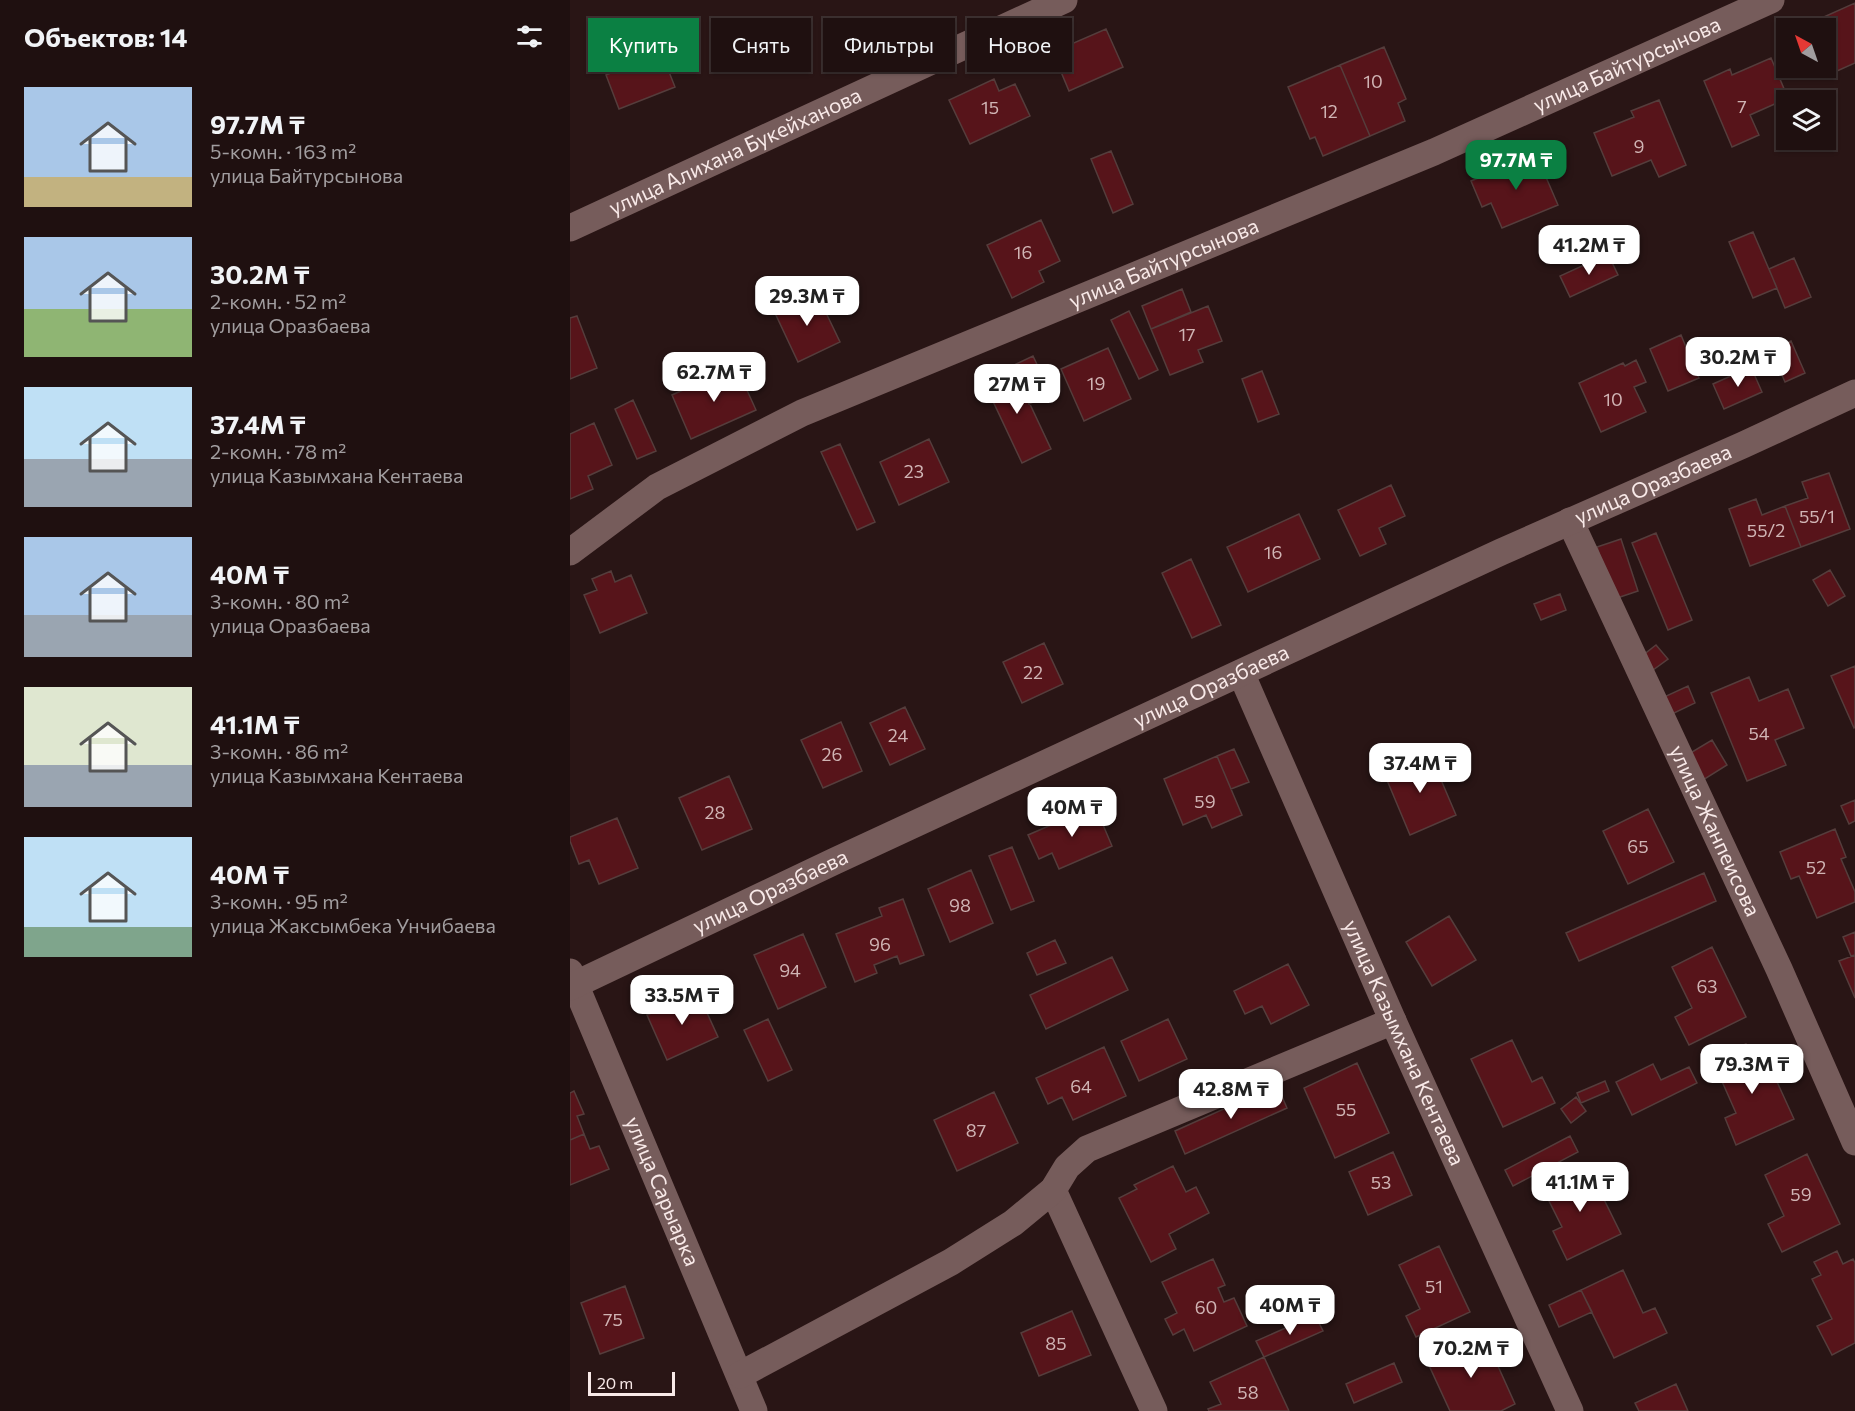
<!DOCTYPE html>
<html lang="ru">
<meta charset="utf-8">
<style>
body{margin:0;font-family:Commissioner,sans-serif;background:#271919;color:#f1f3f6;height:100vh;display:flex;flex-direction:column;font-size:22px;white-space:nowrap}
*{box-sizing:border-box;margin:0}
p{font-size:20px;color:#a19d9f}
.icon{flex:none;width:33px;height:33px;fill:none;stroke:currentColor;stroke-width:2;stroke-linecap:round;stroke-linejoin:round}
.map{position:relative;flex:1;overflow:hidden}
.sheet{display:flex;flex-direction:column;background:#1f1010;width:570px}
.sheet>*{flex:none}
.hud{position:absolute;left:18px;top:18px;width:570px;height:54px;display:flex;gap:12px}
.needle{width:39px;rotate:320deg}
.controls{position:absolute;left:1206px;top:18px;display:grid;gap:12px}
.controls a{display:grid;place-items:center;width:60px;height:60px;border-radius:0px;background:#1f1010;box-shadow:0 2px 4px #0004,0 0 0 2px #3c3030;font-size:30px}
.scale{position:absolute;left:18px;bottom:15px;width:87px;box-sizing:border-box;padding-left:6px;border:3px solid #f8e9e8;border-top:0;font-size:16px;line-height:21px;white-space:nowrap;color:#f8e9e8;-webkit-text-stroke:4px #291515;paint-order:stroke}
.price{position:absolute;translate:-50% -51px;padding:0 14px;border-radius:12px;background:#fff;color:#222;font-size:20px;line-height:39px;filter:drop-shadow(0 2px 3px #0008)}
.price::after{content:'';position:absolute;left:50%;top:36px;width:18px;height:14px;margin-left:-9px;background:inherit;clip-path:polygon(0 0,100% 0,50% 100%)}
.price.active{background:#0b8043;color:#fff}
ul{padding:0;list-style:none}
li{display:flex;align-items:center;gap:18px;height:150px;padding:0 24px}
li span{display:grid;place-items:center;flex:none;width:168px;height:120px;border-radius:0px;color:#555}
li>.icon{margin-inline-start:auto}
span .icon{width:72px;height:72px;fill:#fffc;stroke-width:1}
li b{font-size:26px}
h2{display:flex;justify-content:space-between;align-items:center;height:72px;padding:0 24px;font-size:26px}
.tag{padding:0 21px;border-radius:0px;background:#1f1010;box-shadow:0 2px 4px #0004,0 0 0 2px #3c3030;font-size:21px;line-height:54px}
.tag.active{background:#0b8043;color:#fff}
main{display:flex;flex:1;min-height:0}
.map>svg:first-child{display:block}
</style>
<main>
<section class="sheet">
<h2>Объектов: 14<svg class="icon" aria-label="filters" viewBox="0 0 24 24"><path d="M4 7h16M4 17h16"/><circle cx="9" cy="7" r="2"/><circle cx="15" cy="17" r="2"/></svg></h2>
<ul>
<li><span style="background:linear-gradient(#a9c7e8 75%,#c2b280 0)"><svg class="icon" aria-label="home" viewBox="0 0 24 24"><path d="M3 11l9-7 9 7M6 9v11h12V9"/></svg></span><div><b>97.7M ₸</b><p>5-комн. · 163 m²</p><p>улица Байтурсынова</p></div></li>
<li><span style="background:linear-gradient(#a9c7e8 60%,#8fb573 0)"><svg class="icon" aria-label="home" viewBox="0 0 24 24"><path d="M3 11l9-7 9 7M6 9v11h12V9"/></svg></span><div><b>30.2M ₸</b><p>2-комн. · 52 m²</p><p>улица Оразбаева</p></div></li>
<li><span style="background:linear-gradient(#bfe0f5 60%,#9aa5b1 0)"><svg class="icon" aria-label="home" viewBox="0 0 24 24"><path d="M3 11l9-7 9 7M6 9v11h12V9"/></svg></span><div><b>37.4M ₸</b><p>2-комн. · 78 m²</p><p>улица Казымхана Кентаева</p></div></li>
<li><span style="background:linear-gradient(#a9c7e8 65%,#9aa5b1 0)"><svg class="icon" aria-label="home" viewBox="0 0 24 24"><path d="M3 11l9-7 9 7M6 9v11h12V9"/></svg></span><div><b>40M ₸</b><p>3-комн. · 80 m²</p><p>улица Оразбаева</p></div></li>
<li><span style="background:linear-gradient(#dfe7d0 65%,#9aa5b1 0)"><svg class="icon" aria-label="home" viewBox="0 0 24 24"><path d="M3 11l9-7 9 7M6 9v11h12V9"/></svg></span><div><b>41.1M ₸</b><p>3-комн. · 86 m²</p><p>улица Казымхана Кентаева</p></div></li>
<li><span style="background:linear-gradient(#bfe0f5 75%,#7fa58c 0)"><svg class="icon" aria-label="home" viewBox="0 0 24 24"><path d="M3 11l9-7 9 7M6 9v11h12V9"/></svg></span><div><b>40M ₸</b><p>3-комн. · 95 m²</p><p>улица Жаксымбека Унчибаева</p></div></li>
</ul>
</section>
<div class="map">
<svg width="1285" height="1411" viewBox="0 0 1285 1411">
<rect width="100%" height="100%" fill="#291515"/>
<path fill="#57141a" stroke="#553d3c" stroke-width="1.5" d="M 1285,3 L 1285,63 L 1267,71 L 1256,45 L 1256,28 L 1248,28 L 1245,21 Z
M 536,29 L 553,67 L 499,91 L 489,67 L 499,62 L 492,48 Z
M 86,39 L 105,87 L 49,109 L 36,75 L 50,69 L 45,55 Z
M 814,47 L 836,99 L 828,103 L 835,121 L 800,136 L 770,65 Z
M 1201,58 L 1218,98 L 1180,115 L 1189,135 L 1162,147 L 1134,81 L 1160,69 L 1162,75 Z
M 770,65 L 800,136 L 753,156 L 745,137 L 740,139 L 718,87 Z
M 424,79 L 429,91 L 445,84 L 460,116 L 400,144 L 379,100 Z
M 1089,100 L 1116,165 L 1089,177 L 1081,160 L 1042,176 L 1024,133 L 1064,117 L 1061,111 Z
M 541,151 L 563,204 L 543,213 L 521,159 Z
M 966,154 L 988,205 L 932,228 L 921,203 L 912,207 L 901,181 Z
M 471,220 L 490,261 L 469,271 L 474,282 L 442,298 L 417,245 Z
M 1183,232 L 1207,288 L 1183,298 L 1159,242 Z
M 1038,254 L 1048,275 L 1000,297 L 990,276 Z
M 1224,258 L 1241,297 L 1215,308 L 1199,269 Z
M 612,289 L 621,312 L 581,329 L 572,306 Z
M 246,292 L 270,342 L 228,362 L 205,313 Z
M 638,306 L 652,341 L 628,350 L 633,362 L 600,375 L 581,329 Z
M 559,311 L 588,370 L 569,379 L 541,320 Z
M 7,316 L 27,368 L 0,379 L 0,318 Z
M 1111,335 L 1129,378 L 1098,391 L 1080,349 Z
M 1221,341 L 1235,373 L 1215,382 L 1201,350 Z
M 538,348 L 561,399 L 514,421 L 491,369 Z
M 463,356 L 481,394 L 459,404 L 442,366 Z
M 1066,360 L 1076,382 L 1064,387 L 1076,412 L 1031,432 L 1009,383 L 1053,363 L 1055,366 Z
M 166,366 L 186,410 L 121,439 L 102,395 Z
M 442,366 L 481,449 L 452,463 L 413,380 Z
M 1181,367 L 1192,392 L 1154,409 L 1143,384 Z
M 692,371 L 709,414 L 688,422 L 672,379 Z
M 63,400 L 86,451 L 67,459 L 45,409 Z
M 24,423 L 42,465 L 18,476 L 23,489 L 0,499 L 0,434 Z
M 359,439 L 379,482 L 329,505 L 310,462 Z
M 270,444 L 305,522 L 287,530 L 251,452 Z
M 1259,473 L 1280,529 L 1231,547 L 1215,506 L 1238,498 L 1232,482 Z
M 821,485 L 835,516 L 809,528 L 816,544 L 790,556 L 768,510 Z
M 1186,499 L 1192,515 L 1215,506 L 1231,547 L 1180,566 L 1159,509 Z
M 729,514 L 750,559 L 678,592 L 657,547 Z
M 1086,533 L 1122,620 L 1098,630 L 1062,543 Z
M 1051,539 L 1068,591 L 1047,598 L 1037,579 L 1027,547 Z
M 621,559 L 651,625 L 622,638 L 592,573 Z
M 1260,570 L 1275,596 L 1258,606 L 1243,580 Z
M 41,571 L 45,582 L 61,575 L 77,613 L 30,633 L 14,595 L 27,590 L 22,579 Z
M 990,594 L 996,610 L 971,620 L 964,604 Z
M 474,643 L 493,684 L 452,703 L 433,662 Z
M 1086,645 L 1098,659 L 1083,670 L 1072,656 Z
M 1285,666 L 1285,727 L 1284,728 L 1261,676 Z
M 1179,677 L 1189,701 L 1218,689 L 1234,728 L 1205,740 L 1216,765 L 1177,781 L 1141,693 Z
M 1118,686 L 1125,703 L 1102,714 L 1094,697 Z
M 335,707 L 355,749 L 320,765 L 300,723 Z
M 271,722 L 292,771 L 253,788 L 231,740 Z
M 1142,740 L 1157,765 L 1133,780 L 1117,755 Z
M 664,749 L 679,782 L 661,789 L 647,756 Z
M 860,754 L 886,815 L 840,835 L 814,773 Z
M 647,756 L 672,815 L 642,828 L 636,815 L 613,825 L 594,779 Z
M 159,776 L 182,829 L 132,850 L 109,798 Z
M 1285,800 L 1285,821 L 1279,824 L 1271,806 Z
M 525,806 L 542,846 L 489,869 L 482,853 L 469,859 L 458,835 Z
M 1078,809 L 1104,862 L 1058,884 L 1033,831 Z
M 47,818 L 68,868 L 29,884 L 19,860 L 9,864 L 0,841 L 0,837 Z
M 1265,829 L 1276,857 L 1271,859 L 1285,892 L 1285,902 L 1247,918 L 1229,876 L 1221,879 L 1210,852 Z
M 442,847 L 464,901 L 441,910 L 419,856 Z
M 401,870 L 423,923 L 380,942 L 358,889 Z
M 1134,873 L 1146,901 L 1009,961 L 996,933 Z
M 333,899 L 354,955 L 330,964 L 327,956 L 304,965 L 307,973 L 285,982 L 266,934 L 312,916 L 309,908 Z
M 879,916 L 906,960 L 862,986 L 836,942 Z
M 1285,932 L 1285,955 L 1281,956 L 1273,937 Z
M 233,934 L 256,987 L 208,1009 L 184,955 Z
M 485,940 L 496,963 L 467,975 L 457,953 Z
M 1142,947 L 1176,1017 L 1119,1045 L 1105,1017 L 1122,1008 L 1102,967 Z
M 1285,955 L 1285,998 L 1269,961 Z
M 542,957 L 558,990 L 476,1029 L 460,995 Z
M 718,964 L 739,1005 L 701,1024 L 692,1006 L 675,1014 L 664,991 Z
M 128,993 L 148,1037 L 97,1060 L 77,1015 Z
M 198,1019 L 222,1070 L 198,1081 L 174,1030 Z
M 598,1019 L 617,1059 L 569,1081 L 551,1041 Z
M 942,1040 L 962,1082 L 972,1077 L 985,1103 L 933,1127 L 901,1059 Z
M 1176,1044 L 1181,1055 L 1192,1049 L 1224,1119 L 1166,1145 L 1155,1118 L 1166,1113 L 1147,1070 L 1157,1065 L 1152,1054 Z
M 534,1047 L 556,1096 L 503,1120 L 492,1097 L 478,1104 L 466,1078 Z
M 787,1063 L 819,1133 L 765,1158 L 734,1088 Z
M 1083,1064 L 1091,1080 L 1119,1067 L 1127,1083 L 1062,1115 L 1046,1082 Z
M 1035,1081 L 1039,1091 L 1011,1103 L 1007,1093 Z
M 707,1085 L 717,1108 L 615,1154 L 605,1131 Z
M 4,1091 L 14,1114 L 7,1116 L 14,1134 L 0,1140 L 0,1093 Z
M 424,1092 L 448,1143 L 387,1171 L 364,1120 Z
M 1006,1097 L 1016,1111 L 1001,1123 L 991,1109 Z
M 14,1134 L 20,1149 L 29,1146 L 39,1169 L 0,1185 L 0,1140 Z
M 1000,1136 L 1008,1152 L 943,1186 L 935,1170 Z
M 823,1152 L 842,1195 L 798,1215 L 779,1172 Z
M 1237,1154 L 1270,1224 L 1212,1252 L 1198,1224 L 1214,1216 L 1195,1175 Z
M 1017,1165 L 1051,1234 L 997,1260 L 983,1231 L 992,1227 L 972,1187 Z
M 603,1166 L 616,1192 L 626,1187 L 639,1213 L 599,1234 L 606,1249 L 581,1262 L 549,1198 L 567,1189 L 564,1185 Z
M 869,1246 L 900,1312 L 846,1337 L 836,1316 L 850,1309 L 829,1265 Z
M 1267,1251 L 1273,1264 L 1283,1259 L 1285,1263 L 1285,1343 L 1262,1355 L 1247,1326 L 1262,1319 L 1242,1279 L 1251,1275 L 1244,1262 Z
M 643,1259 L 655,1285 L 648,1288 L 654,1302 L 664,1298 L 677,1326 L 624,1351 L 614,1329 L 603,1335 L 595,1319 L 607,1313 L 592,1282 Z
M 1053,1270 L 1073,1313 L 1085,1308 L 1097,1333 L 1044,1358 L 1011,1290 Z
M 55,1286 L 74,1338 L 30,1354 L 11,1303 Z
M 1011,1290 L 1022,1312 L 989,1327 L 979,1305 Z
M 502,1311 L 521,1355 L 469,1376 L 451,1333 Z
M 745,1315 L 753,1331 L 694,1357 L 686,1341 Z
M 914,1335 L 945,1404 L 931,1411 L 880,1411 L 857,1361 Z
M 694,1357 L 719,1411 L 639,1411 L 638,1409 L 651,1404 L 640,1382 Z
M 824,1363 L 832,1382 L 784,1403 L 776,1384 Z
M 1106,1384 L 1118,1411 L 1069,1411 L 1065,1403 Z"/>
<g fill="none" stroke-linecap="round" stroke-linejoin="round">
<g stroke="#765c5b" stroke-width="27">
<path id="s1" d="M 0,228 L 494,0"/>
<path id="s2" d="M 1000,521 L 1209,969 L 1285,1142"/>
<path id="s3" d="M 0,552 L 87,487 L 232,413 L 864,152 L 1201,0"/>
<path id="s4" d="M 671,673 L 823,1021 L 1000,1411"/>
<path id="s5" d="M 0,972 L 184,1411"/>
<path id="s6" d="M 0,987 L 265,861 L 931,552 L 1173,445 L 1285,393"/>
<path d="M 483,1190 L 584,1411"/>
<path d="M 170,1375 L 381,1262 L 443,1223 L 483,1190 L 497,1167 L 517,1149 L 823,1021"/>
</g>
</g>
<g text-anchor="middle" stroke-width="5" stroke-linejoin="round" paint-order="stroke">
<g font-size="18" fill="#d0b4b4">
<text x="803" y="88">10</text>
<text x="1172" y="113">7</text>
<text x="420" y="114">15</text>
<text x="759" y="118">12</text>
<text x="1069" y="153">9</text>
<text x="453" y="259">16</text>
<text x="617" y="341">17</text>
<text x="526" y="390">19</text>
<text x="1043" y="406">10</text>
<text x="344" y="478">23</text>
<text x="1247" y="523">55/1</text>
<text x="1196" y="537">55/2</text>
<text x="703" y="559">16</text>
<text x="463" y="679">22</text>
<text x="1189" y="740">54</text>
<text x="328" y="742">24</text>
<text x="262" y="761">26</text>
<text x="635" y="808">59</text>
<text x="145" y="819">28</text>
<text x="1068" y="853">65</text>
<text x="1246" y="874">52</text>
<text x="390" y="912">98</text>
<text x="310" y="951">96</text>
<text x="220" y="977">94</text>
<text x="1137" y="993">63</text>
<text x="511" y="1093">64</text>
<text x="776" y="1116">55</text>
<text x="406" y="1137">87</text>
<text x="811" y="1189">53</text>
<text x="1231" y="1201">59</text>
<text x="864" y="1293">51</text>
<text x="636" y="1314">60</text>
<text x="43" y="1326">75</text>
<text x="486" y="1350">85</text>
<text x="678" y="1399">58</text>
</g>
<g font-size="21" fill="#f8e9e8" stroke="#291515">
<text dy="7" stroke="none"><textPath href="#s3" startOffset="1167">улица Байтурсынова</textPath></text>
<text dy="7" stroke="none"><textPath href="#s1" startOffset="182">улица Алихана Букейханова</textPath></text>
<text dy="7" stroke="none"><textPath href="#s3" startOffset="663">улица Байтурсынова</textPath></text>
<text dy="7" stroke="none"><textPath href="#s6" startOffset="1194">улица Оразбаева</textPath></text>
<text dy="7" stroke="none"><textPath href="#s6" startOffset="708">улица Оразбаева</textPath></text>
<text dy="7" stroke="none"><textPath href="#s2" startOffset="342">улица Жанпеисова</textPath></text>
<text dy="7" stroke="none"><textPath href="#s6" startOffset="222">улица Оразбаева</textPath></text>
<text dy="7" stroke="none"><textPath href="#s4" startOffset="404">улица Казымхана Кентаева</textPath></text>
<text dy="7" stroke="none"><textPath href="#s5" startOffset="238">улица Сарыарка</textPath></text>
</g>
</g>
</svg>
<div class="controls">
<a><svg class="needle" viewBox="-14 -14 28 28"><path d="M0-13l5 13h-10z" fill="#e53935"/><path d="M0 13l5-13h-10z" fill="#a19d9f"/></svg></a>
<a><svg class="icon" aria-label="layers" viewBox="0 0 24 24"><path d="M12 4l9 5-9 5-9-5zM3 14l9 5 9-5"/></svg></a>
</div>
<div class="scale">20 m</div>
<b class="price active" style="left:946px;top:191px">97.7M ₸</b>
<b class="price" style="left:1019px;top:276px">41.2M ₸</b>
<b class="price" style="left:237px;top:327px">29.3M ₸</b>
<b class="price" style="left:1168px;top:388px">30.2M ₸</b>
<b class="price" style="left:144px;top:403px">62.7M ₸</b>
<b class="price" style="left:447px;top:415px">27M ₸</b>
<b class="price" style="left:850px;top:794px">37.4M ₸</b>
<b class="price" style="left:502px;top:838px">40M ₸</b>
<b class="price" style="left:112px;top:1026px">33.5M ₸</b>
<b class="price" style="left:1182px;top:1095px">79.3M ₸</b>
<b class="price" style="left:661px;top:1120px">42.8M ₸</b>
<b class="price" style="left:1010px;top:1213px">41.1M ₸</b>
<b class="price" style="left:720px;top:1336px">40M ₸</b>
<b class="price" style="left:901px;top:1379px">70.2M ₸</b>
<div class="hud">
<a class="tag active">Купить</a>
<a class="tag">Снять</a>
<a class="tag">Фильтры</a>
<a class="tag">Новое</a>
</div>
</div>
</main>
